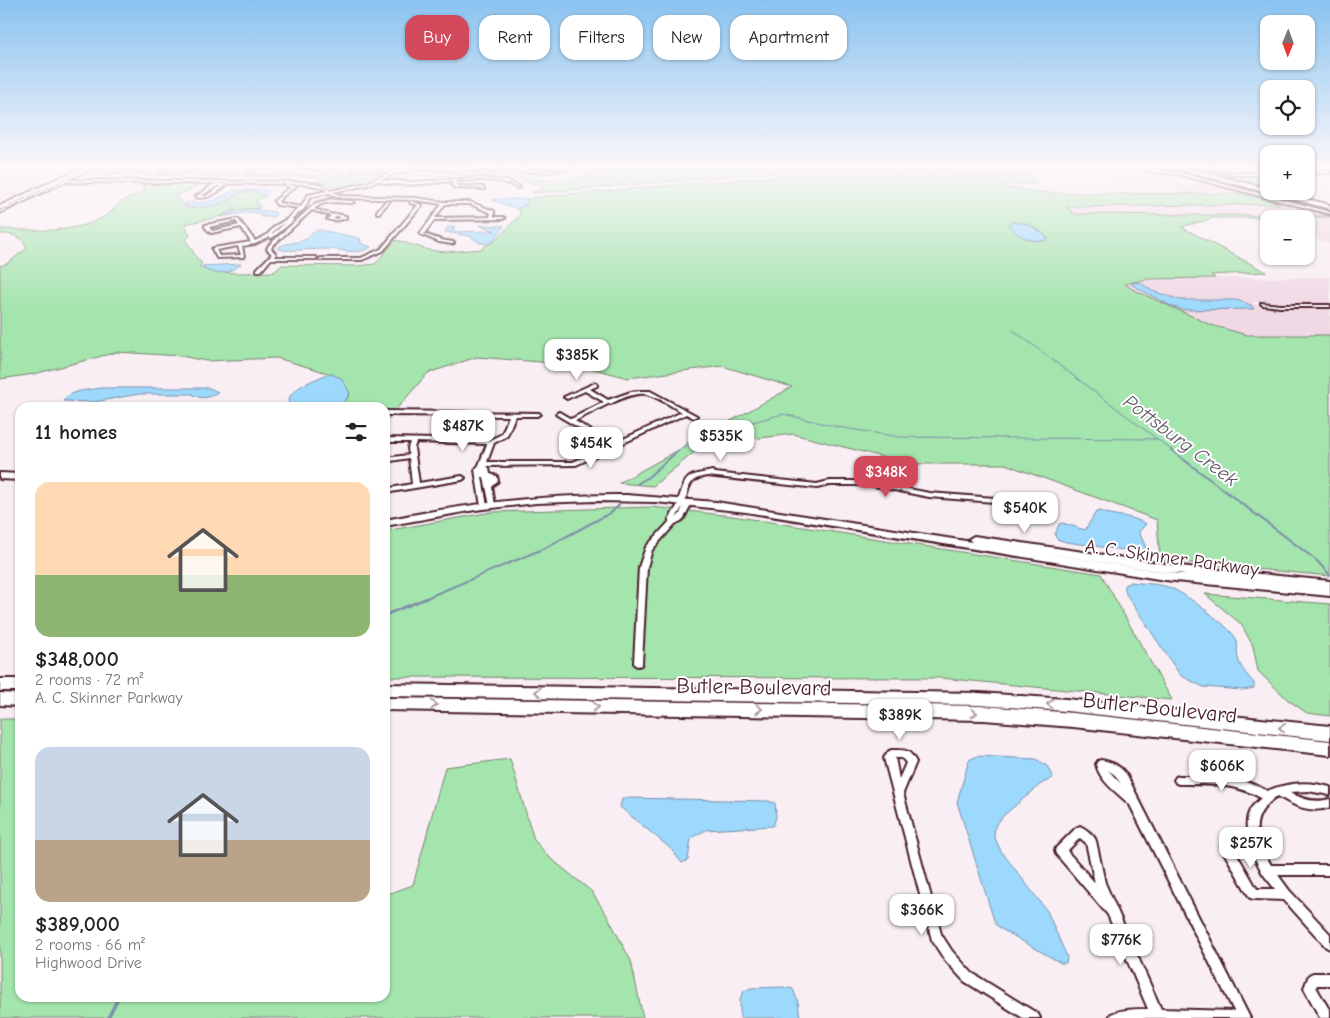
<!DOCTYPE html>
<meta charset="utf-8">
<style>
body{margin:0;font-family:"Comic Neue",sans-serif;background:#f6f6f6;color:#222;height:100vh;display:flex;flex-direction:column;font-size:19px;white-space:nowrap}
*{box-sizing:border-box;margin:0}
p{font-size:16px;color:#767676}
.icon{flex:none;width:28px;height:28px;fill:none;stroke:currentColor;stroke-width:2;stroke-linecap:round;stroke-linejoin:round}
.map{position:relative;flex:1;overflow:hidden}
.drawer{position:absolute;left:15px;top:402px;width:375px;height:600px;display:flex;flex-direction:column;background:#fff;border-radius:15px;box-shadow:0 1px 4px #0004}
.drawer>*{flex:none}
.banner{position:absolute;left:405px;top:15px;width:475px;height:45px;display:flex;gap:10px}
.needle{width:32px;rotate:181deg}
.buttons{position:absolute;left:1260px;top:15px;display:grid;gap:10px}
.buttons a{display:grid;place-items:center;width:55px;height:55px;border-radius:10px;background:#fff;box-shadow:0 1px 4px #0004;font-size:25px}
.price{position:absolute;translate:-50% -42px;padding:0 11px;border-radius:10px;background:#fff;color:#222;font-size:16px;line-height:32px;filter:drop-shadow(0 1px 2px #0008)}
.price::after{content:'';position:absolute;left:50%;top:30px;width:15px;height:11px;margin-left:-8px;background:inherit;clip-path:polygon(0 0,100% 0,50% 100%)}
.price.selected{background:#d1495b;color:#fff}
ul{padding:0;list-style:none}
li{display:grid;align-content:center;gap:10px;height:265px;padding:0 20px}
li span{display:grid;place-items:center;height:155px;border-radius:15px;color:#555}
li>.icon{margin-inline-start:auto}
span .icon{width:90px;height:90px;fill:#fffc;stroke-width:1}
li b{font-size:21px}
h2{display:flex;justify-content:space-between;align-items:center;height:60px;padding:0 20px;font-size:21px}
.pill{padding:0 18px;border-radius:15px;background:#fff;box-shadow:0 1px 4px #0004;font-size:18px;line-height:45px}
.pill.selected{background:#d1495b;color:#fff}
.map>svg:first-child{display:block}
</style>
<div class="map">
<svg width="1330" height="1018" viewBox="0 0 1330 1018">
<rect width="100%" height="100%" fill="#f8eef3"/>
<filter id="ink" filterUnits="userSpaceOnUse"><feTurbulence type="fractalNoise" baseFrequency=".02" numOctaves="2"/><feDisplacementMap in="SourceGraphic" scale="10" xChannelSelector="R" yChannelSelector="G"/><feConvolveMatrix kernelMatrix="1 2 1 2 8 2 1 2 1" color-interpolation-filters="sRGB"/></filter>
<g filter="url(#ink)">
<path fill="#f0d9e4" d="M 1209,167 L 1269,167 L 1269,173 L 1236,173 Z
M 1178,174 L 1250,194 L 1134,194 L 1103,175 Z
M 0,178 L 51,179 L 0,202 Z
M 1289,203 L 1330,213 L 1330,216 L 1095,215 L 1074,214 L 1067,207 Z
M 1264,217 L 1330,217 L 1330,244 L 1306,235 L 1306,219 L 1269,219 Z
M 1330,277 L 1330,305 L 1277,305 L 1260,301 L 1252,303 L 1266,308 L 1330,309 L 1330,335 L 1316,336 L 1247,335 L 1211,325 L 1132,289 L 1125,284 L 1147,279 Z"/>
<path fill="#a4e4ad" stroke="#77826c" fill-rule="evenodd" d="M 102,167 L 108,167 L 100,173 L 324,175 C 330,170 331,167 340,167 L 336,171 L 391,172 L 376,180 L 338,188 L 318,181 L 322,177 L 84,174 Z
M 617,167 L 977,167 L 980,172 L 790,171 L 535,193 L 533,193 L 543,188 L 542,186 L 508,176 L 400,175 L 409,171 L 524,172 C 543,191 593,173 617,167 Z
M 1190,167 C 1217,167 1243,176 1269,182 L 1269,186 Z
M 791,175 L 1029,175 L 1039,184 L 1008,184 L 1003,187 L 1050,193 L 1242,194 L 1283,204 L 1067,207 L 1074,214 L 1330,216 L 1330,217 L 1214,218 L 1181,227 L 1266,272 L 1211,275 L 1215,278 L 1147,279 L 1125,284 L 1132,289 L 1211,325 L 1247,335 L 1330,335 L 1330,576 L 1160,560 L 1157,520 L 1005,464 L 910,464 L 793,434 L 703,445 L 653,486 L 619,483 L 792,387 L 722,366 L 628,378 L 579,365 L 477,357 L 428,373 L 385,422 L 385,408 L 343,407 L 344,402 L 350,395 L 331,374 L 277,358 L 206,361 L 181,356 L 117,352 L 34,374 L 0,379 L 0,266 L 8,263 L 27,248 C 21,235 13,234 0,234 L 0,229 C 35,230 76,235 107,215 C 113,211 116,206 121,202 C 129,196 138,196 146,190 L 142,187 L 148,183 L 200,184 L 188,191 L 175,196 L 183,205 L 190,209 L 231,200 L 239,193 L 258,191 L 265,196 L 255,202 L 260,206 L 259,208 L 234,210 L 218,217 L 185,224 L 190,236 L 185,240 C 192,247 194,258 202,263 L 199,266 L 200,268 C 222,276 250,272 274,272 L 282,265 L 358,266 L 375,264 L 396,240 L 429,250 L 445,252 L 482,249 C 486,244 491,244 495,240 C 504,232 513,223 521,213 L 518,209 L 526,205 L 526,199 L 537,197 ZM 1029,224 L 1046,236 L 1048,238 L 1047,240 C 1033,243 1019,237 1010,227 Z
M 652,507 L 732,516 L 1101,574 L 1172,700 L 940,678 L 385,677 L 385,531 L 492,512 Z
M 1205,594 L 1330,604 L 1330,716 L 1307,713 L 1288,700 L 1258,671 L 1253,646 L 1241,624 Z
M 0,719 L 20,719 L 20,998 L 385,998 L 385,895 L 413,885 L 445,767 L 510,759 L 534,840 L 549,857 L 591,891 L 608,917 L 631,961 L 643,1018 L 0,1018 Z"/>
<path fill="#9cd9fd" stroke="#7b8fa9" d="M 237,190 L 266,190 L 269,192 L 265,196 C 257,192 248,189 239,193 C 235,194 233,199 230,200 C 219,206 193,211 184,204 C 190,200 195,203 202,203 C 216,202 225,193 237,190 Z
M 495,199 L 528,199 L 526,205 L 517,209 L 492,200 Z
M 251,209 L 275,212 L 276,214 L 274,217 L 261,217 L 263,214 L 251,212 L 220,217 L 233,212 Z
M 1013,222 L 1029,224 L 1048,238 L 1047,240 C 1033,243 1019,237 1010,227 L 1008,224 Z
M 479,225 L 504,226 L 492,242 L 489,244 L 480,243 L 470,236 L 445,232 L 447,228 L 455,226 L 452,230 L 457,232 L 495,231 Z
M 320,230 L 359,238 L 361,240 L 360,243 L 371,247 C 359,256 341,249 327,249 C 312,249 298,251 283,250 L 277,248 C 285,242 294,244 304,240 C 312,237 308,231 320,230 Z
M 241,264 C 230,274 212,277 201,266 Z
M 1140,282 L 1152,291 L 1181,300 L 1237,300 L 1251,305 L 1254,309 L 1183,310 L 1169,305 L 1132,285 L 1132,283 Z
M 331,374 L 341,378 L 350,393 L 344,402 L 343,407 L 289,407 C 284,389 313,381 325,375 Z
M 102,388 L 209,388 L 218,392 C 210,398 201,400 192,394 L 139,394 L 94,402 L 63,401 C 69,390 90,390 102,388 Z
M 1100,511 C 1115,517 1132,515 1146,524 L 1139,532 L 1147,550 L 1145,553 L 1066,542 L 1057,539 L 1055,535 L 1059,524 L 1063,523 L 1085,530 L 1096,512 Z
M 1131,582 C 1144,584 1160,583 1173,589 C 1184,593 1232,628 1236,639 C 1239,644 1236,652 1238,658 C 1240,668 1248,676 1254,683 L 1254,688 L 1243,690 L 1203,687 L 1180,675 L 1126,594 L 1124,585 Z
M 977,756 L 1036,759 L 1047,766 L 1053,778 L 1041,784 L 1004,815 L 995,826 L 994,836 L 1001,851 L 1047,911 L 1067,957 L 1066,963 L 1061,963 L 1003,930 L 996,925 L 993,917 L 957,802 L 969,760 Z
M 629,798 L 768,801 L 775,803 L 776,817 L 773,826 L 706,830 L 691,838 L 688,860 L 682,863 L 670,848 L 620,807 L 622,799 Z
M 784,987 L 793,989 L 798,1002 L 800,1018 L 740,1018 L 740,999 L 744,991 L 751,988 Z"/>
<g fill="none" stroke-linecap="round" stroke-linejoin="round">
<path stroke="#7b8fa9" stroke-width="1" d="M 1013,330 L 1173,451
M 678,451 L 693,438 L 783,414 L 838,427 L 900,437 L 1157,439"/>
<path stroke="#7b8fa9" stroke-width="2" d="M 1171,450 L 1316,560 L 1330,575
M 637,484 L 647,478 L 679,450
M 424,599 L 545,548 L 612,512 L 619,505"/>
<path stroke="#7b8fa9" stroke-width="2.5" d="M 385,615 L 427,598"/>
<path stroke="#7b8fa9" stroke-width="3" d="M 108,1018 L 118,998"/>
<g stroke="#4a1f2b" stroke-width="4">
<path id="minor" d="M 90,167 L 94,167 L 68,180 L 305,182 L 322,185 L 330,191 L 366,183 L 392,172 L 416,167 L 548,170 L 578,167 L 548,172 L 416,169 L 394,174 L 368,185 L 333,192 L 342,196 L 415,198 L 444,202 L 470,202 L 494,211 L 494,217 L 503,217 L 505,218 L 503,219 L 434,220 L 424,234 L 441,240 L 453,242 L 454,243 L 452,244 L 439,242 L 420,234 L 442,204 L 415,200 L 342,198 L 329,193 L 310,197 L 304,209 L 291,219 L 293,219 L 293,221 L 272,238 L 269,237 L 255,244 L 242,246 L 244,257 L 217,258 L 212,249 L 213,248 L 251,242 L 241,227 L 211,233 L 205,227 L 205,225 L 238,219 L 255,241 L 267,235 L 275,226 L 287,219 L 299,208 L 277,205 L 274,201 L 279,197 L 282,198 L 278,201 L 279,203 L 301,207 L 308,195 L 327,191 L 320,187 L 305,184 L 64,182 L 0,213 L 0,211 ZM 445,204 L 470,204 L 491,213 L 490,217 L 435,218 ZM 236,221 L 239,225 L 212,231 L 209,227 ZM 287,222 L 271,235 L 277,228 ZM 238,246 L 241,255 L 219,256 L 216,250 Z
M 121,167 L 125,167 L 116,172 L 113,171 Z
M 144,167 L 148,167 L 140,172 L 138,172 L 138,170 Z
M 167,167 L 171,167 L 163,172 L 161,172 L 161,170 Z
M 190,167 L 194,167 L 186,172 L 184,172 L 184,170 Z
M 230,167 L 234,167 L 231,170 L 229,170 Z
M 254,167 L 258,167 L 251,172 L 249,172 L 249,170 Z
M 277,167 L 281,167 L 278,170 L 276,170 Z
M 297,167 L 316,167 L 320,168 L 318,169 Z
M 354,167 L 358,167 L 353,171 L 351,171 L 351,169 Z
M 382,167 L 386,167 L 381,171 L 379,171 L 379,169 Z
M 1206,167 L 1211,167 L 1234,173 L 1269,173 L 1269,175 L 1234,175 Z
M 1257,167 L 1269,168 L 1269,170 L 1258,168 Z
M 1145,169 L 1177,172 L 1330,212 L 1330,214 L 1177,174 L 1144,171 Z
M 1306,171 L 1330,171 L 1330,173 L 1306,173 Z
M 481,178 L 507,181 L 520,187 L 518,188 C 514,187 510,184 506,183 C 490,178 472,180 456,181 L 456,185 L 457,186 L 483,187 L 484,189 L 455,188 L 452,185 L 452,181 C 430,183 400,188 378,181 L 380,180 L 411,182 Z
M 215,184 L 221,184 L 223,185 L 225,184 L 227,185 C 216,193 209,200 195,197 ZM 217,186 L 221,186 L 206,196 L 201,196 Z
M 285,184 L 296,186 L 282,197 L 280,197 L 280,195 L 291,187 L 285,186 Z
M 332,199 L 334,200 L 352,201 L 354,202 L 352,203 C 339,203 324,199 314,209 L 333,215 L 336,214 L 346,216 L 346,218 C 340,220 334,222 327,219 L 331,216 L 312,210 L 272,246 L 271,249 L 276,254 L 274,257 L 315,257 L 317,258 L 316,259 L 271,259 L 261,271 L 257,271 L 257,269 L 272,254 L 267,249 L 269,245 L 316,203 ZM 337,216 L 341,217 L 337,219 L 333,218 Z
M 386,201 L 389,202 L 379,213 L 377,213 L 377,211 Z
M 410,201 L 422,205 L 383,251 L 362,260 L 321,260 L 319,259 L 321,258 L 361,258 L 381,249 L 418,205 L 410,203 Z
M 1261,303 L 1280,305 L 1330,305 L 1330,307 L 1280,307 L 1263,305 L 1261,304 Z
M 595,383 L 597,384 L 597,386 L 590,389 L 608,400 L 631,392 L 641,391 L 650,391 L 697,416 L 694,418 L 686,414 L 576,465 L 487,466 L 489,468 L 490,474 L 497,476 L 498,481 L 492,487 L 495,505 L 492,507 L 490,506 L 484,477 L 482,477 L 487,506 L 484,508 L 481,506 L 475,470 L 479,465 L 487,444 L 416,442 L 414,448 L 419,483 L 462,476 L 465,478 L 462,480 L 385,493 L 385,489 L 412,484 L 409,458 L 385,462 L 385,458 L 409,455 L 408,448 L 410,442 L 385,442 L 385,438 L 490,440 L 502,434 L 509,416 L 385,415 L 385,411 L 539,413 L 540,414 L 537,416 L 515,416 L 507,436 L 494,443 L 487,462 L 573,462 L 682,412 C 671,406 661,399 650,395 C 638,391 623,398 612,403 L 611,404 L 608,404 L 575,421 L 590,430 L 591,431 L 590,432 L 586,432 L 557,415 L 556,414 L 559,412 L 571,419 L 604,402 L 585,391 L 569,398 L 567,399 L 564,397 Z
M 712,471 L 715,473 L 817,484 L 829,481 L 869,481 L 929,493 L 995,498 L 1046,514 L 1047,515 L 1044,517 L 994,502 L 929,497 L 869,485 L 829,485 L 817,488 L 707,476 C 689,479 690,484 685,501 L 690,506 L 684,518 L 681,521 L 675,524 L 652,550 L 647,567 L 642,663 L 641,665 L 638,666 L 635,665 L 634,663 L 639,567 L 646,547 L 669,522 L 669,519 L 679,503 L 678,501 C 687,475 685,476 712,471 ZM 683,506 L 680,514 L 676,518 Z
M 892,750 C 906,750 909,749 916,762 L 903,793 L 941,934 L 952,951 L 972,973 L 1038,1014 L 1040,1018 L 1023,1018 L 964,981 L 944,959 L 932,940 L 884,758 L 889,751 ZM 895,758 L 902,758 L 906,763 L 899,779 Z
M 1101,760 C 1112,762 1119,765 1126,774 L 1250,1018 L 1109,1018 L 1111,1014 C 1122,1009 1136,1009 1148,1009 L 1108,915 L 1056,854 L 1055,851 L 1056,848 L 1076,828 L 1080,826 C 1086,829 1094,835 1096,841 L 1105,883 L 1161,1009 L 1234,1011 L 1130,805 C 1118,793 1100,782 1096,764 L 1098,761 ZM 1108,770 L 1115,775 L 1121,784 ZM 1080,838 L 1086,843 L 1095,883 L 1067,851 Z
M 1179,776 C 1210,776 1240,775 1267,791 C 1288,782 1309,781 1330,787 L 1330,795 L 1308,791 L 1290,792 C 1303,800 1315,803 1330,799 L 1330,807 C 1311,814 1294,806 1278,796 C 1273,798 1270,802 1266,806 C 1248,825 1260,846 1271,865 L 1330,865 L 1330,875 L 1278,875 L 1289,890 L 1330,934 L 1330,949 L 1326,947 L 1284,900 L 1254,899 L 1250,898 L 1222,849 L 1221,846 L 1222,843 L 1226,841 L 1249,841 C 1246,831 1245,816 1252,807 C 1254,804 1258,801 1261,798 C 1236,783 1207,784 1179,784 L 1176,783 L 1174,780 L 1176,777 ZM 1235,851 L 1251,851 L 1263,874 L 1275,889 L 1257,889 Z
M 1313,973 L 1330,973 L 1330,985 L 1317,985 L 1316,987 L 1330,1011 L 1330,1018 L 1320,1018 L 1304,988 L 1309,975 Z"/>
</g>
<g stroke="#4a1f2b" stroke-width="4">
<path id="secondary" d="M 0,473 L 20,474 L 20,480 L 0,479 Z
M 626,495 L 716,502 L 972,542 L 969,539 L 974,536 L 1179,566 L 1330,581 L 1330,596 L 1165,580 L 746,512 L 656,502 L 596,501 L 536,503 L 475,510 L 385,526 L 385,520 C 465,504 544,494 626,495 ZM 1015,549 L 1179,574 L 1186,574 L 1165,572 Z"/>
</g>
<g stroke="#4a1f2b" stroke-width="4">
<path id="trunk" d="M 82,167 L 89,167 L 0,210 L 0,206 Z"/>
</g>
<g stroke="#4a1f2b" stroke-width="4">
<path id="motorway" d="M 1171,167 L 1181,167 L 1269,189 L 1269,191 L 1276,191 L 1330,205 L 1330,209 Z
M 0,679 L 20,679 L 20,691 L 0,691 Z
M 385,684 L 979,693 L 1066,699 L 1330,726 L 1330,740 L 1066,711 L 979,705 L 385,696 Z
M 0,693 L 20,694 L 20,706 L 0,705 Z
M 385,698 L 984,706 L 1073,713 L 1330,741 L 1330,755 L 1073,727 L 984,720 L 385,710 Z"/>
</g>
<use href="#minor" fill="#fff" fill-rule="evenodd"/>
<use href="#secondary" fill="#fff" fill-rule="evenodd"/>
<use href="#trunk" fill="#fff" fill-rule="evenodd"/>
<use href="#motorway" fill="#fff" fill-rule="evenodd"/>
</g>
<defs><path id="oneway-chevron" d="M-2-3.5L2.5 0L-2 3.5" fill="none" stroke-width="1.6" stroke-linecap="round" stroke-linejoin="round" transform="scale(1.25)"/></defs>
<g stroke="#ae9aa0">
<use href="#oneway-chevron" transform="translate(538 692) rotate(-179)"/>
<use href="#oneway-chevron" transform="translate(1050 704) rotate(-175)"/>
<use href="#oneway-chevron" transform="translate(434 705) rotate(1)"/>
<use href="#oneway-chevron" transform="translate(596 707) rotate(1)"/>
<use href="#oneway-chevron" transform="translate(759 709) rotate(1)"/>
<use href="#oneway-chevron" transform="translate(974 713) rotate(2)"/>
<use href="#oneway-chevron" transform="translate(1282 728) rotate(-174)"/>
</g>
</g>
<linearGradient id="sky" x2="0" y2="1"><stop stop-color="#89c3f0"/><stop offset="0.54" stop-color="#fcf7fa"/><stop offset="1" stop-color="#fcf7fa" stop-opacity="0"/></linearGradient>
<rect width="1330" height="309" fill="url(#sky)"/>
<g text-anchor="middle" stroke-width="4" stroke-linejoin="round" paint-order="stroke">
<g font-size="19" fill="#4a1f2b" stroke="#fff">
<text transform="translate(1172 557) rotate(8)" y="7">A. C. Skinner Parkway</text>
</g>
<g font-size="20" font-style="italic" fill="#63576a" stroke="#fff">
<text transform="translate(1181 440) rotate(37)" y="7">Pottsburg Creek</text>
</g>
<g font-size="22" fill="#4a1f2b" stroke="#fff">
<text transform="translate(754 686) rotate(1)" y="8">Butler Boulevard</text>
<text transform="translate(1160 707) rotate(6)" y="8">Butler Boulevard</text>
</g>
</g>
</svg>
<div class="buttons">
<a><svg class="needle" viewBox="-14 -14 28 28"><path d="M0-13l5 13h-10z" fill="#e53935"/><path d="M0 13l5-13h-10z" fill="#767676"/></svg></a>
<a><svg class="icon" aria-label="locate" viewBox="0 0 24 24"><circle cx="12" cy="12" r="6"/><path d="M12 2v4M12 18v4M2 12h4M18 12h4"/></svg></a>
<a>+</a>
<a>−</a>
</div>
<b class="price" style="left:577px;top:381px">$385K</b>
<b class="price" style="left:463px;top:452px">$487K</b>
<b class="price" style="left:721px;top:462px">$535K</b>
<b class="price" style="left:591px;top:469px">$454K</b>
<b class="price selected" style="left:886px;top:498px">$348K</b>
<b class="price" style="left:1025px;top:534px">$540K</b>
<b class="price" style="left:900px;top:741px">$389K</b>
<b class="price" style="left:1222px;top:792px">$606K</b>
<b class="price" style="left:1251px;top:869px">$257K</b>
<b class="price" style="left:922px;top:936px">$366K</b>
<b class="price" style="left:1121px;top:966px">$776K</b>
<div class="banner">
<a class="pill selected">Buy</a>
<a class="pill">Rent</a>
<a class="pill">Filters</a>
<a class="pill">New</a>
<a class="pill">Apartment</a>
</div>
<section class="drawer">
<h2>11 homes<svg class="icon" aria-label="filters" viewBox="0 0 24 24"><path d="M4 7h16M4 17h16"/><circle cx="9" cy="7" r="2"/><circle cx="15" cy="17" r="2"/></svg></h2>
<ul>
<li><span style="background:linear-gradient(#ffd9b3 60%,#8fb573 0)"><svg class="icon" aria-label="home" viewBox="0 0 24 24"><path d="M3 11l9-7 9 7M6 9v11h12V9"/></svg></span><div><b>$348,000</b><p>2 rooms · 72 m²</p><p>A. C. Skinner Parkway</p></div></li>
<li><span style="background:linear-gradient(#c9d6e8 60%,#b9a48a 0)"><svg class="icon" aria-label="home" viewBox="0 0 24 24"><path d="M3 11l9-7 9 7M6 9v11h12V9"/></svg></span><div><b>$389,000</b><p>2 rooms · 66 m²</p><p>Highwood Drive</p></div></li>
</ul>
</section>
</div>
